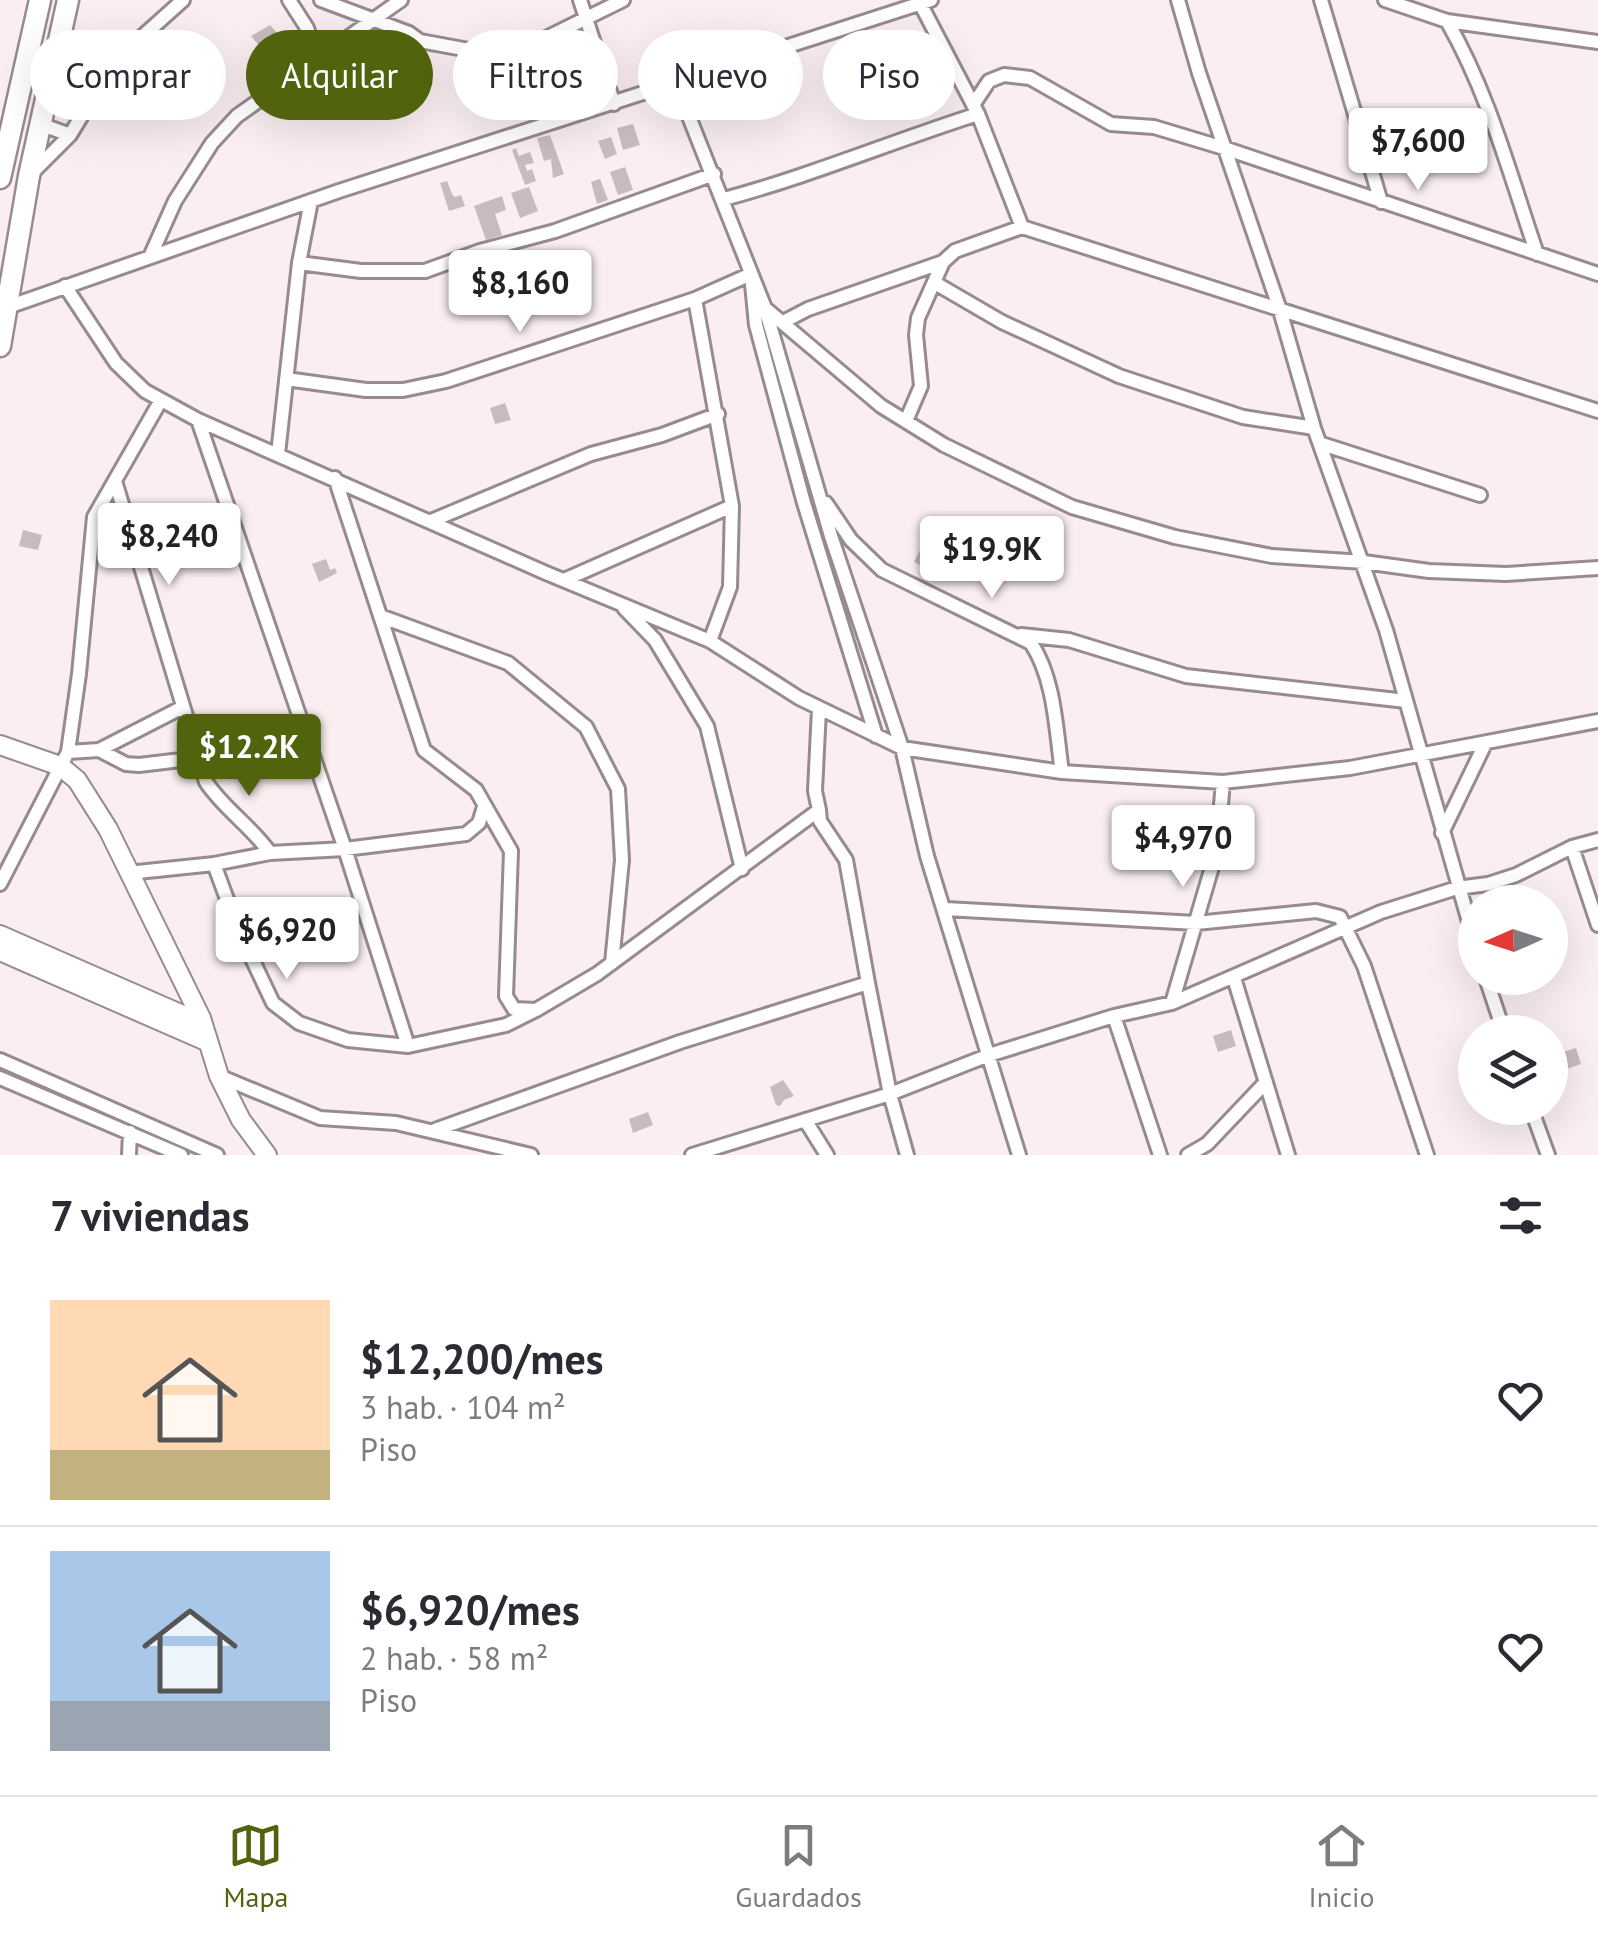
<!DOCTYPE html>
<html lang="es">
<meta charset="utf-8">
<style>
body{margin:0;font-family:"PT Sans",sans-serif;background:#f7f7f7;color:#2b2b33;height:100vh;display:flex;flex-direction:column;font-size:38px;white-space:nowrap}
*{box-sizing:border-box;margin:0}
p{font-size:32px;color:#7c7c81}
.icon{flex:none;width:55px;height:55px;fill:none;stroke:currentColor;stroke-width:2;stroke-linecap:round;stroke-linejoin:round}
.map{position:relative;height:1155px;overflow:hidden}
.panel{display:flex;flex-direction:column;background:#fff;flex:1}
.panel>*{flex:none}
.hud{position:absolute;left:30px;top:30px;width:1000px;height:90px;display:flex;gap:20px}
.needle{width:65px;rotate:267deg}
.fabs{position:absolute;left:1458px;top:885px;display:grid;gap:20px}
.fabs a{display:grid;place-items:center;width:110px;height:110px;border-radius:50%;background:#fff;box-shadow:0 10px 40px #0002;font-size:50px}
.price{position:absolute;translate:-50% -85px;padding:0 22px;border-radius:10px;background:#fff;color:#222;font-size:32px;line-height:65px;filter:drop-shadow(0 2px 5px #0008)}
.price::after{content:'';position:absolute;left:50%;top:60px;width:30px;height:22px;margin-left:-15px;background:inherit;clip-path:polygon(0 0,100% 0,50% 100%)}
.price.selected{background:#51630c;color:#fff}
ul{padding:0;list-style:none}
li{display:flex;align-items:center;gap:30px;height:250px;padding:0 50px}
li+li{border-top:2px solid #e1e1e2}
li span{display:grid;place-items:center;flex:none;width:280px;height:200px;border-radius:0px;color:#555}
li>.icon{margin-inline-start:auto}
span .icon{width:120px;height:120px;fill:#fffc;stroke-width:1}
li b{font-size:42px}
h2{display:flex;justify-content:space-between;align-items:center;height:120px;padding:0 50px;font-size:42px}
.pill{padding:0 35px;border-radius:45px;background:#fff;box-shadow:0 10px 40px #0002;font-size:35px;line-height:90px}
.pill.selected{background:#51630c;color:#fff}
.tab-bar{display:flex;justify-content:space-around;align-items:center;height:140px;border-top:2px solid #e1e1e2;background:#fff;font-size:28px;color:#7c7c81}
.tab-bar a{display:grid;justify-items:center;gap:5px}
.tab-bar .selected{color:#51630c}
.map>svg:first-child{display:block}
</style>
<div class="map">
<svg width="1598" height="1155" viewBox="0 0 1598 1155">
<rect width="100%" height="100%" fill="#faeef1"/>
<path fill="#c7bbbf" d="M 270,25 L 279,35 L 263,42 L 265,46 L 261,48 L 251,36 Z
M 633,124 L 640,145 L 623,150 L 617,128 Z
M 550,135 L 564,174 L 553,178 L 551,159 L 544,161 L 537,138 Z
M 611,137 L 617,154 L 605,159 L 598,141 Z
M 516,148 L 519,156 L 530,152 L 534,163 L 525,165 L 527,171 L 532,169 L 536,181 L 525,185 L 512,150 Z
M 625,167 L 633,190 L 618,195 L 610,172 Z
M 600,179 L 608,200 L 597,204 L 591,182 Z
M 447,181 L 452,194 L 455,197 L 461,195 L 465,206 L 449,211 L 440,183 Z
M 529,187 L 538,211 L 520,218 L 511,193 Z
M 502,196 L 506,210 L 495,214 L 502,235 L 486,240 L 474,206 Z
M 505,403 L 511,420 L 495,424 L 490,408 Z
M 936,517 L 949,526 L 926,568 L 914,562 L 921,548 L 927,551 L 930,547 L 921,542 Z
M 23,530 L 42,535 L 38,550 L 19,546 Z
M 326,559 L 330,570 L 335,568 L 337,573 L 319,582 L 312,564 Z
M 1231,1030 L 1236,1046 L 1218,1052 L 1213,1036 Z
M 1576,1048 L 1581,1064 L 1564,1070 L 1562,1064 L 1567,1063 L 1563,1052 Z
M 783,1080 L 794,1096 L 784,1100 L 780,1106 L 776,1105 L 770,1087 Z
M 648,1112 L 653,1125 L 633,1133 L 629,1119 Z"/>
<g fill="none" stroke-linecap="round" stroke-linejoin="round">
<g stroke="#978b8f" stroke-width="18">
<path id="street" d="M 289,0 L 307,28 L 318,61
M 321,0 L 409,33 L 420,41 L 485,53 L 544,39 L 623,0
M 580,0 L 614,104
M 1178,0 L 1199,73 L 1279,307 L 1314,428 L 1386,630 L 1475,943
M 1321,0 L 1381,202
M 1385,0 L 1447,21 L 1598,42
M 920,3 L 978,114 L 1022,227
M 1447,21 C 1489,94 1510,175 1537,254
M 676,84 L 765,308 L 831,536 L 902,748 L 927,856 L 1019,1155
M 973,105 L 989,81 L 1004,75 L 1030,78 L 1111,124 L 1154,127 L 1227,149 L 1598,274
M 40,124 L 70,135
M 31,174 L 70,135 L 115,61 L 183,0
M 724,199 C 810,176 893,141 978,114
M 150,257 L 175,201 L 212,143 L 237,116 L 401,0
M 299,263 L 361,271 L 425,271 L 480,251 L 555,231 L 714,174
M 935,283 L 1002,322 L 1119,376 L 1243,417 L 1314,428
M 65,286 L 116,363 L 145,391 L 198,420 L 546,573 L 710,641 L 799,698 L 902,748 L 1062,772 L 1223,782 L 1350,768 L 1598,721
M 695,299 L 732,506 L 730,587 L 710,641
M 5,308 L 339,191 L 931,0
M 765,308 L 881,406 L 944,445 L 1072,507 L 1175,537 L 1272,556 L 1364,562 L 1429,571 L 1506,574 L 1598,568
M 783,322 L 808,309 L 943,262 L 955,251 L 1022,227 L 1598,411
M 286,379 L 366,390 L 403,390 L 446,381 L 695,299 L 751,274 L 756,325 L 804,503 L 876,736
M 198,420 L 345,849 L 408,1046
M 906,421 L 921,386 L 916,335 L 918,318 L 943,262
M 1322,444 L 1480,495
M 278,454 L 299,263 L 311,201
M 335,478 L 424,750 L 476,790 L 511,851 L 506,996 L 514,1009 L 536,1010 L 597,974 L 819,810
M 115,481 L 206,782 C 224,809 251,826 270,853
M 826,503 L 851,540 L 882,570 L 1031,643 C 1055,679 1056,731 1062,772
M 431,521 L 591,454 L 662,435 L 718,414
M 564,580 L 732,506
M 624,608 L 655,640 L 707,726 L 742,869
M 380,616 L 508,663 L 586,727 L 618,789 L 622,860 L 612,963
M 1021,635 L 1069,640 L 1186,676 L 1406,701
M 819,709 L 815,791 L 819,810 L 820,821 L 846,860 L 868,983
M 99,750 L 126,764 L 139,765 L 307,745
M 68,752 L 99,750 L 183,707
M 1442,833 L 1485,744
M 1572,847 L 1598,925
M 214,864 L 238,929 L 273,1003 L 299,1023 L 348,1040 L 408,1046 L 506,1025 L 534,1011
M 128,873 L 214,864 L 270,853 L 345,849 L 466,834 L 479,823 L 484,807
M 0,884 L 68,752 L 79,674 L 94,517 L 161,400
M 946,909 L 1196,923 L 1316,911 L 1340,917 L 1364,966 L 1427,1155
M 1234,978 L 1288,1155
M 1486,978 L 1504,1032
M 1172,1003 L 1217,850 L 1223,782
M 1114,1016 L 1160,1155
M 0,1060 L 217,1155
M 219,1076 L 320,1118 L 396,1123 L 531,1155
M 0,1078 L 181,1155
M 1531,1108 L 1548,1155
M 805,1120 L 827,1155
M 435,1130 L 680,1042 L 868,983 L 890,1094 L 907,1155
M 129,1155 L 130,1132
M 692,1155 L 890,1094 L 989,1055 L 1114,1016 L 1172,1003 L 1381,912 L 1457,888 L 1488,884 L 1516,875 L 1572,847 L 1598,840
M 1188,1155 L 1207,1144 L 1266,1082"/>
</g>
<g stroke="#978b8f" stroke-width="22">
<path id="secondary" d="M 0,745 L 60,766 L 77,780 L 108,829 L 201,1018 L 219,1076 L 241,1120 L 267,1155
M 0,935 L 185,1016 L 201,1018
M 0,951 L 206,1041"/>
</g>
<g stroke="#978b8f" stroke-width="25">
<path id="primary" d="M 0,178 L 40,0
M 0,346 L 29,176 L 68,0"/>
</g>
<use href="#street" stroke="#fff" stroke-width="12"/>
<use href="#secondary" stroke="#fff" stroke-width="18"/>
<use href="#primary" stroke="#fff" stroke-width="20"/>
</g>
</svg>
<div class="fabs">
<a><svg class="needle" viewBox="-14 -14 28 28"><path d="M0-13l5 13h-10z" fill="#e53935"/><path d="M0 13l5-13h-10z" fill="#7c7c81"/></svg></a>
<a><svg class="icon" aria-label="layers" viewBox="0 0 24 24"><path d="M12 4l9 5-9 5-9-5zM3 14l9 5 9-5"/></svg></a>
</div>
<b class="price" style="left:1418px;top:193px">$7,600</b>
<b class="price" style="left:520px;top:335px">$8,160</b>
<b class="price" style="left:169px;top:588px">$8,240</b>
<b class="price" style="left:992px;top:601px">$19.9K</b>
<b class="price selected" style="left:249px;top:799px">$12.2K</b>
<b class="price" style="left:1183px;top:890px">$4,970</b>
<b class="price" style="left:287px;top:982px">$6,920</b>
<div class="hud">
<a class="pill">Comprar</a>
<a class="pill selected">Alquilar</a>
<a class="pill">Filtros</a>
<a class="pill">Nuevo</a>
<a class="pill">Piso</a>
</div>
</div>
<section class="panel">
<h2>7 viviendas<svg class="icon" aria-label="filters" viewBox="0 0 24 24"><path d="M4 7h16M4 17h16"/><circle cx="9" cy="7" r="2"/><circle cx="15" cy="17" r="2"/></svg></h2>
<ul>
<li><span style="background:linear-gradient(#ffd9b3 75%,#c2b280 0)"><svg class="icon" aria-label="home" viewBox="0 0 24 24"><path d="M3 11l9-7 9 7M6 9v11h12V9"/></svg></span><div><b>$12,200/mes</b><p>3 hab. · 104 m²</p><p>Piso</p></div><svg class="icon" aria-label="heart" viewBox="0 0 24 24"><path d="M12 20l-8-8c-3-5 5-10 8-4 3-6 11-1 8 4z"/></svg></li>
<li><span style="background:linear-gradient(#a9c7e8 75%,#9aa5b1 0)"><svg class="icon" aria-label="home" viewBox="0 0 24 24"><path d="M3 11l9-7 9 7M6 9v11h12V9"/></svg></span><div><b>$6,920/mes</b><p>2 hab. · 58 m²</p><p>Piso</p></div><svg class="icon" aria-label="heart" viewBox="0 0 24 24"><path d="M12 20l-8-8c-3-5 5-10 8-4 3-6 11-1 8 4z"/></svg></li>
</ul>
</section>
<nav class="tab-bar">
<a class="selected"><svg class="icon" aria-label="map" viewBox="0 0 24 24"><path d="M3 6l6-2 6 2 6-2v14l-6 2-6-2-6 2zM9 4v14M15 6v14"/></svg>Mapa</a>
<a><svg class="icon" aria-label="saved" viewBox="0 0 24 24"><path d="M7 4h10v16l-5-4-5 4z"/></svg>Guardados</a>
<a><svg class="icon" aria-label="home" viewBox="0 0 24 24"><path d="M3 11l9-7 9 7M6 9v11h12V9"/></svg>Inicio</a>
</nav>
